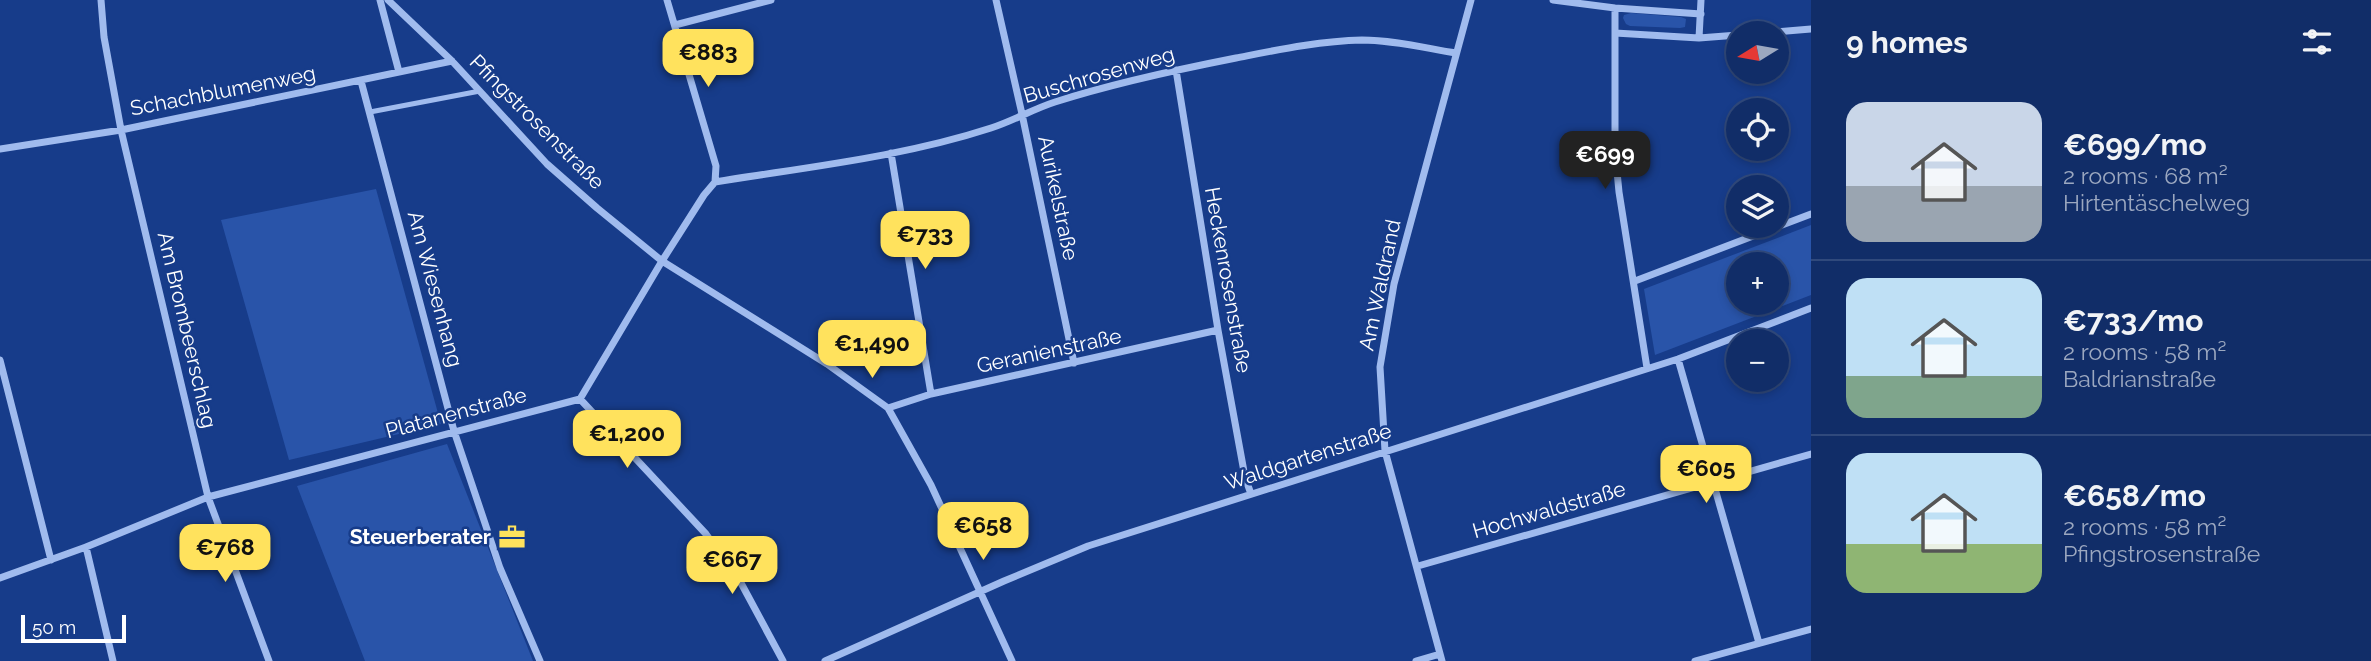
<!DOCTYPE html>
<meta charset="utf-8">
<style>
body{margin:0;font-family:Raleway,sans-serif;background:#1a356e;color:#f1f3f6;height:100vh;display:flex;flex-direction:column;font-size:26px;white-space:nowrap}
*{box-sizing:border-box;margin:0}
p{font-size:23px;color:#9ca8c0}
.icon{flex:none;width:38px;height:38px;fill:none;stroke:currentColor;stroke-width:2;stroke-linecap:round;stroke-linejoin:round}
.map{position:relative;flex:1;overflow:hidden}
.sheet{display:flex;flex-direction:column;background:#112d68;width:560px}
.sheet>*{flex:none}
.needle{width:46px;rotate:259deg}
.fabs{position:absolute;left:1726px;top:21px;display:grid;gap:14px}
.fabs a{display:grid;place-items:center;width:63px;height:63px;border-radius:50%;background:#112d68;box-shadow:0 4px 10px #0003,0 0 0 2px #30497c;font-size:35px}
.scale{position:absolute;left:21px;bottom:18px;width:105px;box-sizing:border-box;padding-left:7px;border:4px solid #fff;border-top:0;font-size:19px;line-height:24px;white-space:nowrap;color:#fff;-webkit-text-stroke:5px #173c8a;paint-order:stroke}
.price{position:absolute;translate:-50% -60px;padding:0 16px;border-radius:14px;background:#ffe25d;color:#111;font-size:23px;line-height:46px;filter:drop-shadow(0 2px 4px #0008)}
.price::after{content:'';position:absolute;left:50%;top:42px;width:21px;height:16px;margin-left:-10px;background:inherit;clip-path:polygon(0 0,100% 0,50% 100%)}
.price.on{background:#222;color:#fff}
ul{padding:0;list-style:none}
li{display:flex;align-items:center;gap:21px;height:175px;padding:0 35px}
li+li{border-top:2px solid #30497c}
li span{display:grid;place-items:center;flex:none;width:196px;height:140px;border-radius:21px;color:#555}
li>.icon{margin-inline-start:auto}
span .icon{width:84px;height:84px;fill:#fffc;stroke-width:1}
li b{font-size:30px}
h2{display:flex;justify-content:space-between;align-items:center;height:84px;padding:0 35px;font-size:30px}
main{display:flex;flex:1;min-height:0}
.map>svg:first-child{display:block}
</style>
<main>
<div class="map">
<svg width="1811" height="661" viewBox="0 0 1811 661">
<rect width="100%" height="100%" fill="#173c8a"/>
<path fill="#2954a9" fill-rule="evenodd" d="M 1631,13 L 1681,17 L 1686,19 L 1685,27 L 1680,28 L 1630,26 L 1626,24 L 1623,18 L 1624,15 Z
M 376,189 L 441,424 L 289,460 L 221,220 Z
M 1811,225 L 1811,295 L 1655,355 L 1644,289 ZM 1738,264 L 1776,264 L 1776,303 L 1738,303 Z
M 447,444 L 533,661 L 365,661 L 297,486 Z"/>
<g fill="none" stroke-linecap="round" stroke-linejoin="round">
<path stroke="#a0bbee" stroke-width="5" d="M 370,112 L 480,91"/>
<path stroke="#a0bbee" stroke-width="7" d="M 101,0 L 104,37 L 121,130 L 208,497 L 269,661
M 380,0 L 399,72
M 388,0 L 452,61 L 547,164 L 597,208 L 662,261 L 827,364 L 888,408 L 931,485 L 1012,661
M 996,0 L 1022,114 L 1074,363
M 1553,0 L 1615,8 L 1701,14
M 1615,8 L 1615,151 L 1619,192 L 1647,368
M 675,25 L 771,0
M 1615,33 L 1699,38 L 1738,35
M 1764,33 L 1811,29
M 1699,38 L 1701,0
M 1176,70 L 1218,330 L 1245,477 L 1251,494
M 361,81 L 454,431 L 500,568 L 540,661
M 0,149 L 121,130 L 452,61
M 891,153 L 931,394
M 715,182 C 807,167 902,157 991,128 C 1013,121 1033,109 1055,102 C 1114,83 1175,70 1236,58 C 1277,50 1319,41 1362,40 C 1393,40 1425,48 1456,53
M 1635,281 L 1811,214
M 1678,359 L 1759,643
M 0,360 L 51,560
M 580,399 L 706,534 L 741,583 L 783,661
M 888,408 L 931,394 L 1218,330
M 86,547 L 113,661
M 1418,566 L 1811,454
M 0,578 L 86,547 L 208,497 L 580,399 L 662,261 L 704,195 L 715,182 L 716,166 L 667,0
M 825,661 L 1004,581 L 1088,546 L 1678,359 L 1811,308
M 1416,661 L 1440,654
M 1442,661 L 1385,451 L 1380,367 L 1394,284 L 1471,0
M 1695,661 L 1811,629"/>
</g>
<defs>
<g id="office-bare" transform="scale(2.1)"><path d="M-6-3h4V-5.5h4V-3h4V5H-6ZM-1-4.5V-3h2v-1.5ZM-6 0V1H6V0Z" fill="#ffe25d" stroke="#173c8a" stroke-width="2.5" paint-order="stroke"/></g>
</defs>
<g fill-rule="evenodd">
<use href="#office-bare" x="512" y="537"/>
</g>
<g text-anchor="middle" stroke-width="5" stroke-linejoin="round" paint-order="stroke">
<g font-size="21" fill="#fff" stroke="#173c8a">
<text transform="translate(1099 75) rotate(-16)" y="7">Buschrosenweg</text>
<text transform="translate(223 91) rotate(-11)" y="7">Schachblumenweg</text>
<text transform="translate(537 122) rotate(45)" y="7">Pfingstrosenstraße</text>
<text transform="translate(1058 198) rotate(78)" y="7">Aurikelstraße</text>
<text transform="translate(1228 280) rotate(80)" y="7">Heckenrosenstraße</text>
<text transform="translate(1380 285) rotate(-78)" y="7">Am Waldrand</text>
<text transform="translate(435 289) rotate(75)" y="7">Am Wiesenhang</text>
<text transform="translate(187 330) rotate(77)" y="7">Am Brombeerschlag</text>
<text transform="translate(1049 351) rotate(-12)" y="7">Geranienstraße</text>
<text transform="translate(456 413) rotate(-15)" y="7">Platanenstraße</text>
<text transform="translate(1308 457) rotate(-18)" y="7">Waldgartenstraße</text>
<text transform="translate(1549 510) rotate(-16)" y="7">Hochwaldstraße</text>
</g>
<g font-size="21" font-weight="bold" fill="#fff" stroke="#173c8a" text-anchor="end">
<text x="491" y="544">Steuerberater</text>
</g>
</g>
</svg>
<div class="fabs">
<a><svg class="needle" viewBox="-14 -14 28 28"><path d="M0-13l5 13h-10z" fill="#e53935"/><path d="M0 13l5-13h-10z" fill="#9ca8c0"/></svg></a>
<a><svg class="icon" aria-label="locate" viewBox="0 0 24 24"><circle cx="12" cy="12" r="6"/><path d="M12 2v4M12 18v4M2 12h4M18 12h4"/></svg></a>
<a><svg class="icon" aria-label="layers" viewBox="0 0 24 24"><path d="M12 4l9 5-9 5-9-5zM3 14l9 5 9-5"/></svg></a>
<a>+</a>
<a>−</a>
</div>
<div class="scale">50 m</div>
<b class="price" style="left:708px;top:89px">€883</b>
<b class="price on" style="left:1605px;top:191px">€699</b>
<b class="price" style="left:925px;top:271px">€733</b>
<b class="price" style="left:872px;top:380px">€1,490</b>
<b class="price" style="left:627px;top:470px">€1,200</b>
<b class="price" style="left:1706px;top:505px">€605</b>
<b class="price" style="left:983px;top:562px">€658</b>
<b class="price" style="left:225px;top:584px">€768</b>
<b class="price" style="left:732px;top:596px">€667</b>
</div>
<section class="sheet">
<h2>9 homes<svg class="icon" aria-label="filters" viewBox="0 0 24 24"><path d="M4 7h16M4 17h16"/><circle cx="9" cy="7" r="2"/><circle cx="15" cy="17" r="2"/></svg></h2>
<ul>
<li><span style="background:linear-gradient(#c9d6e8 60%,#9aa5b1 0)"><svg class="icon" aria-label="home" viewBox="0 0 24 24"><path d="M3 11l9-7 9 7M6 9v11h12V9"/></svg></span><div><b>€699/mo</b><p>2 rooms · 68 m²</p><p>Hirtentäschelweg</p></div></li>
<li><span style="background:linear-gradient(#bfe0f5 70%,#7fa58c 0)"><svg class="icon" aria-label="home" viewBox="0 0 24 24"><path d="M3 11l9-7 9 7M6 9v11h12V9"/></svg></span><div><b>€733/mo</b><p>2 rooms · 58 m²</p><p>Baldrianstraße</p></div></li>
<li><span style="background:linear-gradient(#bfe0f5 65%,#8fb573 0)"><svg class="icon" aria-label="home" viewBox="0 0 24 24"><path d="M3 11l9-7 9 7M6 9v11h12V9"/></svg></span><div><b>€658/mo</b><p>2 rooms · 58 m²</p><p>Pfingstrosenstraße</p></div></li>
</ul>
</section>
</main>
